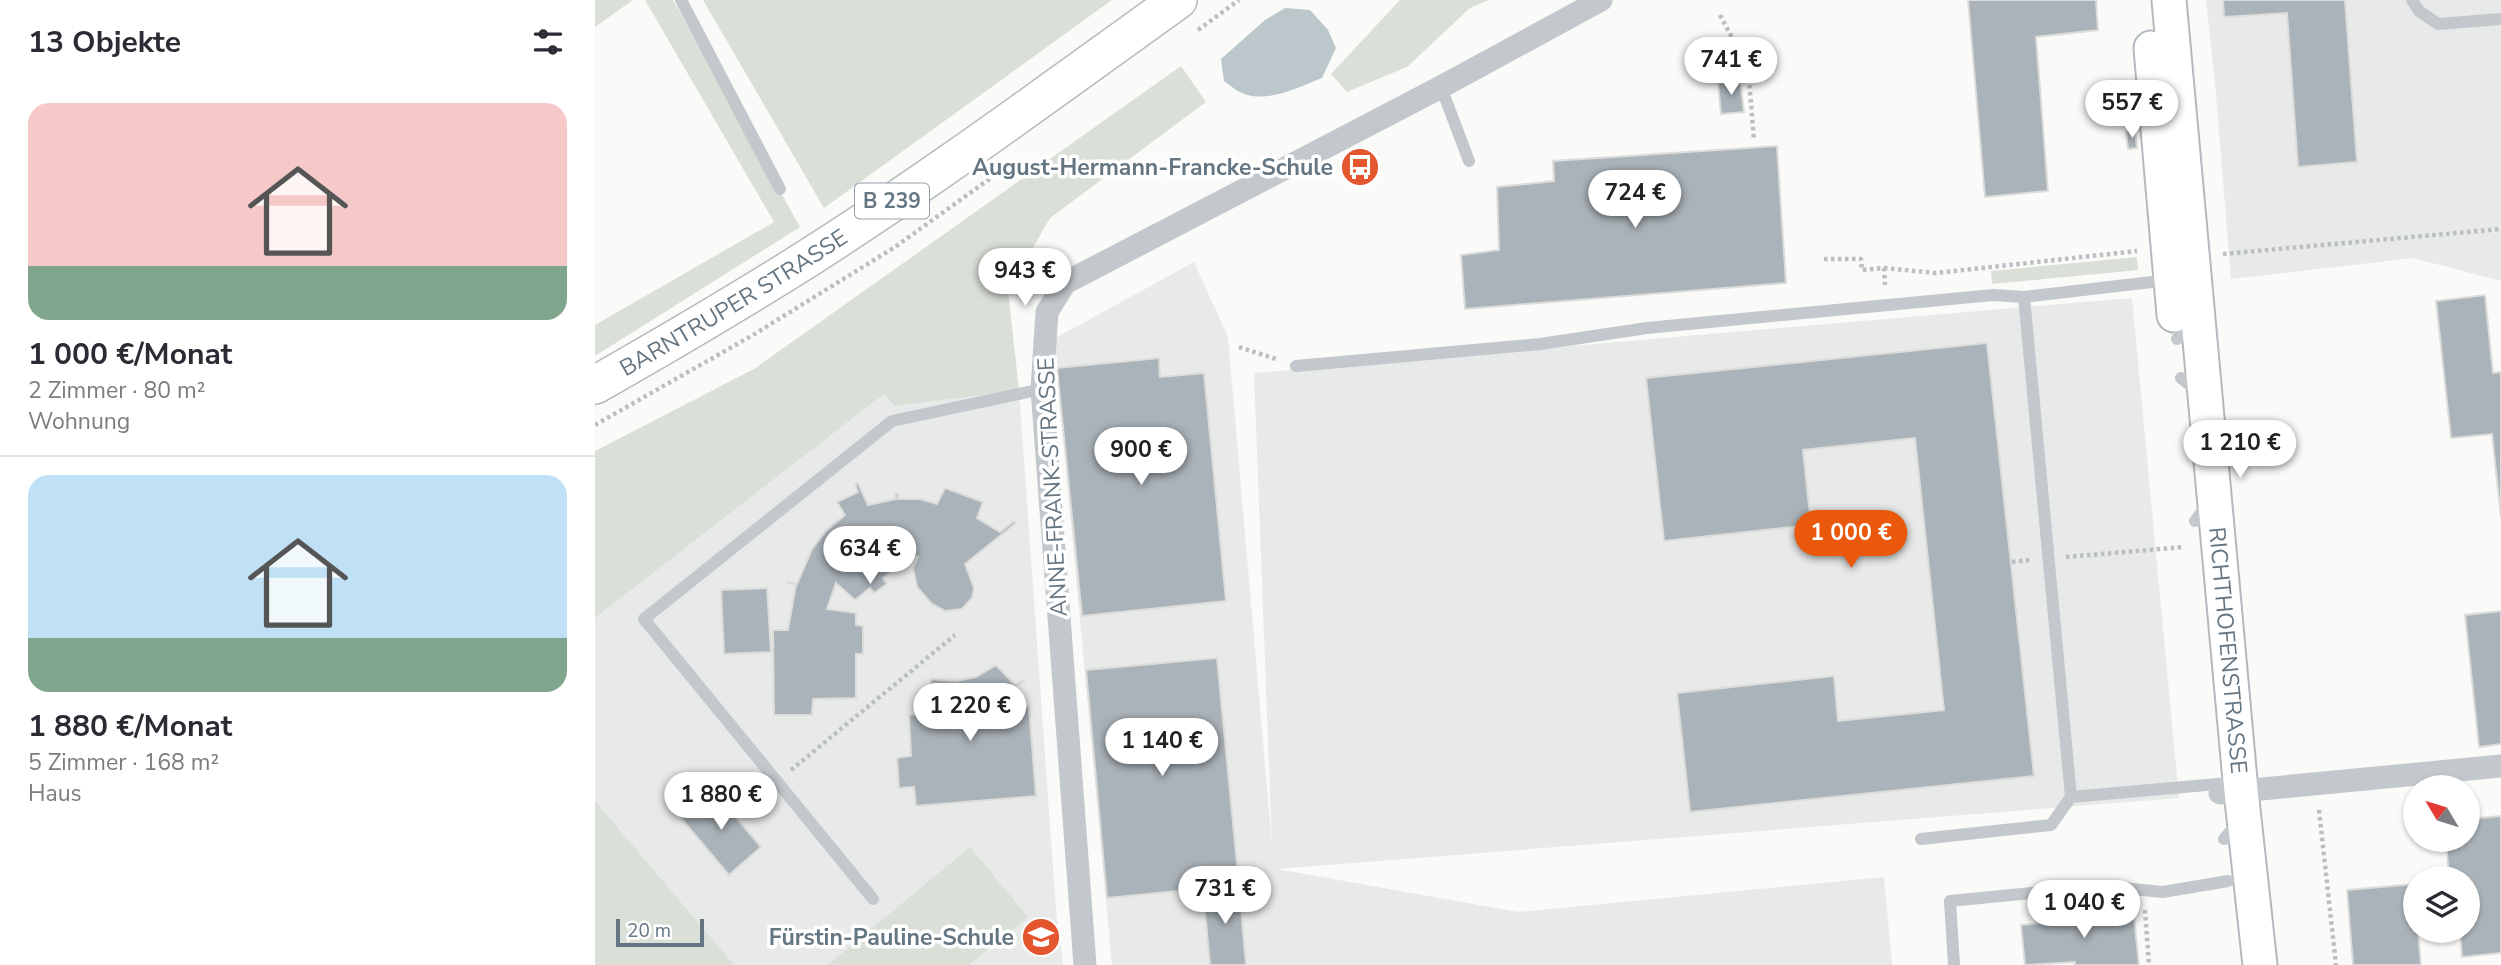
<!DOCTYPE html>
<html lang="de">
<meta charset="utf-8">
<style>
body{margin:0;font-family:"Nunito Sans",sans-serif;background:#f7f7f7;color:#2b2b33;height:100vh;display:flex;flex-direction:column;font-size:26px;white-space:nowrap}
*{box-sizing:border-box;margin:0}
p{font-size:23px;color:#7c7c81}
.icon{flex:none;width:38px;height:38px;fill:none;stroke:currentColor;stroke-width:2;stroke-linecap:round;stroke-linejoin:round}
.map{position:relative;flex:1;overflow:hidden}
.side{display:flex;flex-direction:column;background:#fff;width:595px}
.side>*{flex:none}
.needle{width:46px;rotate:308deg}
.fabs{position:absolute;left:1808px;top:775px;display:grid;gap:14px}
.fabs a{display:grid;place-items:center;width:77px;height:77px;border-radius:50%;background:#fff;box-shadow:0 2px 5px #0004;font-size:35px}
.scale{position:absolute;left:21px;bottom:18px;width:88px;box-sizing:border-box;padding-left:7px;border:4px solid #657683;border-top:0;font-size:19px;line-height:24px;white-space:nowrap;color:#657683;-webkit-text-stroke:5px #fff;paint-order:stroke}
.price{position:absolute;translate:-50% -60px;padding:0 16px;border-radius:24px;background:#fff;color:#222;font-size:23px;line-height:46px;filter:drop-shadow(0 2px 4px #0008)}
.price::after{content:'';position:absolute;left:50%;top:42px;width:21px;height:16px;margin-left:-10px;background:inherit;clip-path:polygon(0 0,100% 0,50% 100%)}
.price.on{background:#ea580c;color:#fff}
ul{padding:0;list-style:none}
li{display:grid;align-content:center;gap:14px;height:371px;padding:0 28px}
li+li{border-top:2px solid #e1e1e2}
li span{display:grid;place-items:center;height:217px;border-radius:21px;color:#555}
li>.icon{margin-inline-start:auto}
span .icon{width:126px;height:126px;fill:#fffc;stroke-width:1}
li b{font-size:30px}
h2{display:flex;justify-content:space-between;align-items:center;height:84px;padding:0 28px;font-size:30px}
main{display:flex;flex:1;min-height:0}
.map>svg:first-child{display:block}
</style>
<main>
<section class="side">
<h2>13 Objekte<svg class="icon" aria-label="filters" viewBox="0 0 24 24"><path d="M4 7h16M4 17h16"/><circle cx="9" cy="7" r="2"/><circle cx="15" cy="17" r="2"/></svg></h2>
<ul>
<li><span style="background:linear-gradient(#f6c9c9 75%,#7fa58c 0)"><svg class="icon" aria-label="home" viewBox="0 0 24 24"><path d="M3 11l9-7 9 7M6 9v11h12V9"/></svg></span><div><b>1 000 €/Monat</b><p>2 Zimmer · 80 m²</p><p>Wohnung</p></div></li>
<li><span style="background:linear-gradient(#bfe0f5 75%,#7fa58c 0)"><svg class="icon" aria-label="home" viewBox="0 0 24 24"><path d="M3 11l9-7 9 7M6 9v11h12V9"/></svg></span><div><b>1 880 €/Monat</b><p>5 Zimmer · 168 m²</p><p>Haus</p></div></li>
</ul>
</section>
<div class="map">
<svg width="1906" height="965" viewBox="0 0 1906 965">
<rect width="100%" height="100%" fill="#fafaf8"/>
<path fill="#e8e9e9" d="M 1611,0 L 1906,0 L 1906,281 L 1818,258 L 1636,279 L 1620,82 Z
M 599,262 L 633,337 L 677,846 L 659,373 L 1537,298 L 1584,798 L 682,869 L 923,912 L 1289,877 L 1297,965 L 517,965 L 459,339 Z
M 424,390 L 461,910 L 468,965 L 0,965 L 0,618 L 289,394 Z"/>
<path fill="#dadfd7" d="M 0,0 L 38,0 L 0,27 Z
M 50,0 L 78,0 L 205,227 L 0,356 L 0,325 L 179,222 Z
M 108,0 L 517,0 L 229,208 Z
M 805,0 L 894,0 L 875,8 L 812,67 L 752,92 L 736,74 Z
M 586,66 L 611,102 L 455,218 L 413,291 L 424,390 L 300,406 L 289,394 L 0,618 L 0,451 L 159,369 Z
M 1542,257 L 1543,270 L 1397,284 L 1396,271 Z
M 0,801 L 139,965 L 0,965 Z
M 375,847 L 433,917 L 374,965 L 233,965 Z"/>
<path fill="#bbc7cb" d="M 690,8 L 715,10 L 733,30 L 741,48 L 727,78 C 704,87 672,104 647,93 C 641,91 635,85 629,81 L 626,59 L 670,20 Z"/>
<path fill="#aab3b9" stroke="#dcdcda" stroke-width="2" d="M 1373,0 L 1501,0 L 1503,30 L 1441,37 L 1453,191 L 1390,197 Z
M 1628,0 L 1750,0 L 1762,162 L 1703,167 L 1692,13 L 1629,17 Z
M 1145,80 L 1149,112 L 1126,114 L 1123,83 Z
M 1540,130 L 1542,148 L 1533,149 L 1531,131 Z
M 1182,146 L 1191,283 L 870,309 L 866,255 L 904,250 L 902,187 L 959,181 L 958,161 Z
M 1890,295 L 1898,373 L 1906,372 L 1906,518 L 1897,434 L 1856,438 L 1841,301 Z
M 1392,343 L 1439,776 L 1095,812 L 1082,693 L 1239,676 L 1243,721 L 1349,710 L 1320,438 L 1208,450 L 1216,525 L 1069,541 L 1051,378 Z
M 564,358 L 565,377 L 609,373 L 631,601 L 487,616 L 462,368 Z
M 263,483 L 273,505 L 301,499 L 300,494 L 303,494 L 303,499 L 325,499 L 342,504 L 350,488 L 388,502 L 382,518 L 405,532 L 419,521 L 421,523 L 370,564 L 379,588 L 377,598 L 367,609 L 350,611 L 337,604 L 322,587 L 318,568 L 323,557 L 307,551 L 297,555 L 303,567 L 288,578 L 292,584 L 279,593 L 275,588 L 260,600 L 241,583 L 232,609 L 261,613 L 261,625 L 268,626 L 268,654 L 261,654 L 261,698 L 218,699 L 217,715 L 179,715 L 178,630 L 193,630 L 201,585 L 191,582 L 202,584 L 217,549 L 232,530 L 250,515 L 242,502 L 263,492 L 260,484 Z
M 172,588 L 176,652 L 129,654 L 126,590 Z
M 1906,611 L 1906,744 L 1884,747 L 1870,615 Z
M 622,658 L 644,885 L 512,898 L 491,670 Z
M 401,665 L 420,685 L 428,680 L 429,681 L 422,686 L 423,707 L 434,706 L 441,796 L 321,806 L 319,787 L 304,788 L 302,758 L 316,756 L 314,715 L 324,714 L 322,692 L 333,695 L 336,679 L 361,681 L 381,677 Z
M 118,790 L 166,847 L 134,875 L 85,817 Z
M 1906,816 L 1906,953 L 1867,957 L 1865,931 L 1872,931 L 1872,878 L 1854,878 L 1851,840 L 1872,840 L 1872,819 Z
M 1820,884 L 1820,931 L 1823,931 L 1826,965 L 1758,965 L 1752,890 Z
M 644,885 L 651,965 L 615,965 L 608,889 Z
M 1538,907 L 1544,965 L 1480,965 L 1480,962 L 1430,965 L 1426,925 L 1475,920 L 1474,914 Z"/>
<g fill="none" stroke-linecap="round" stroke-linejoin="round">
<g stroke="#b3babf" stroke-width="37">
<g id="secondary">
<path id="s1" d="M 1574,0 L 1646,791 L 1665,965"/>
<path d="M 1556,48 L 1579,315"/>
</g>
</g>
<g stroke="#b5babe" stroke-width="40">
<g id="primary">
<path id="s2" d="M 0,385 C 74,343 147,300 218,255 C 343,175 463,86 583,0"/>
</g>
</g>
<path stroke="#bbbfc2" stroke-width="4.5" stroke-dasharray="3.5 3.5" stroke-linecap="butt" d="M 1125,15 L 1153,68 L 1159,140
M 603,30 L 644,0
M 1628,254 L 1906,229
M 1229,259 L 1266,259 L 1267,270 L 1289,268 L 1290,285
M 1289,268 L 1341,273 L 1542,251
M 644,347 L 684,360
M 0,425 L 158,335 L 300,247 L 411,167
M 1471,557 L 1589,547
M 1417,562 L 1435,560
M 196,770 L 360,635
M 1724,810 L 1741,965
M 1550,910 L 1554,965"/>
<path stroke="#c3c8cc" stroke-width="12" d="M 86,0 L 185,189
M 1817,0 L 1824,11 L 1843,24 L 1906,19
M 846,87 L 874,161
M 1429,297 L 1476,797 L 1634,783
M 1582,339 L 1589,332 L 1596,331 L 1602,335
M 701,366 L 945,344 L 1052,328 L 1398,295 L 1429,297 L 1574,280
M 1586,378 L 1595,385 L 1602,384 L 1605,381
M 1600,521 L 1606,513 L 1614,513 L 1618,516
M 1326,839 L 1456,825 L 1476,797
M 1629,839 L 1636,831 L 1644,829 L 1648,832
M 278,899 L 49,619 L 297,421 L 447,389
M 1359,965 L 1355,901 L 1507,886 L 1568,892 L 1633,881"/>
<path stroke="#c3c8cc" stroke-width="23" d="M 1625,793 L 1906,766
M 490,965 L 447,389 L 452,312 L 470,283 L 846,87 L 1006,0"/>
<use href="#secondary" stroke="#fff" stroke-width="33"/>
<use href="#primary" stroke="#fff" stroke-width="37"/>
</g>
<defs>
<g id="bus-disc" transform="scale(2.0125)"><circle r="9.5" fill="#e4572e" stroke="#fff"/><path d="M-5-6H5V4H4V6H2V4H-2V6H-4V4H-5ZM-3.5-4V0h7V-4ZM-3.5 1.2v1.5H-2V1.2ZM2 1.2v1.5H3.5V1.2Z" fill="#fff"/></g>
<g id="school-disc" transform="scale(2.0125)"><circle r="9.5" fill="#e4572e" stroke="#fff"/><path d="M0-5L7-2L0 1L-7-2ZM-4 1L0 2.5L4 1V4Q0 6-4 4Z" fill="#fff"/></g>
</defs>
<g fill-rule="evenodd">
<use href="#bus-disc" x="765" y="167"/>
<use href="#school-disc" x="446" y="937"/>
</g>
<g text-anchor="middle" stroke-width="7" stroke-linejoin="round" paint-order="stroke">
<rect fill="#fff" stroke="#939fa8" stroke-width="2" x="260" y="183.5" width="74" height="35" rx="5"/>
<g font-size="21" font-weight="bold" fill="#657683">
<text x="297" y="208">B 239</text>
</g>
<g font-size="23" font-weight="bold" fill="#657683" stroke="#fff" text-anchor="end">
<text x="738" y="175">August-Hermann-Francke-Schule</text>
<text x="419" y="945">Fürstin-Pauline-Schule</text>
</g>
<g font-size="23" fill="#657683" stroke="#fff">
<text dy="8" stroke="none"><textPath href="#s2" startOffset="161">BARNTRUPER STRASSE</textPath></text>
<text transform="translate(457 487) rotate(-93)" y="8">ANNE-FRANK-STRASSE</text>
<text dy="8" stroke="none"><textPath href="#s1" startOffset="653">RICHTHOFENSTRASSE</textPath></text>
</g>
</g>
</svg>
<div class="fabs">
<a><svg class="needle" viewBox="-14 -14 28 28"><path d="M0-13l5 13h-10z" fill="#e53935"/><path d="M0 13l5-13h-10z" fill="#7c7c81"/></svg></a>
<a><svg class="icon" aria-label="layers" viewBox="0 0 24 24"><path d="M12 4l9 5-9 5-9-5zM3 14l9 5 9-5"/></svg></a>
</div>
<div class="scale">20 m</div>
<b class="price" style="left:1136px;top:97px">741 €</b>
<b class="price" style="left:1537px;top:140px">557 €</b>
<b class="price" style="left:1040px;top:230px">724 €</b>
<b class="price" style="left:430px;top:308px">943 €</b>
<b class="price" style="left:1645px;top:480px">1 210 €</b>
<b class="price" style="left:546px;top:487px">900 €</b>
<b class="price on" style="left:1256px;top:570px">1 000 €</b>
<b class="price" style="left:275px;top:586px">634 €</b>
<b class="price" style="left:375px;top:743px">1 220 €</b>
<b class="price" style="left:567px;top:778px">1 140 €</b>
<b class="price" style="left:126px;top:832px">1 880 €</b>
<b class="price" style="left:630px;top:926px">731 €</b>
<b class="price" style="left:1489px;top:940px">1 040 €</b>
</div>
</main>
